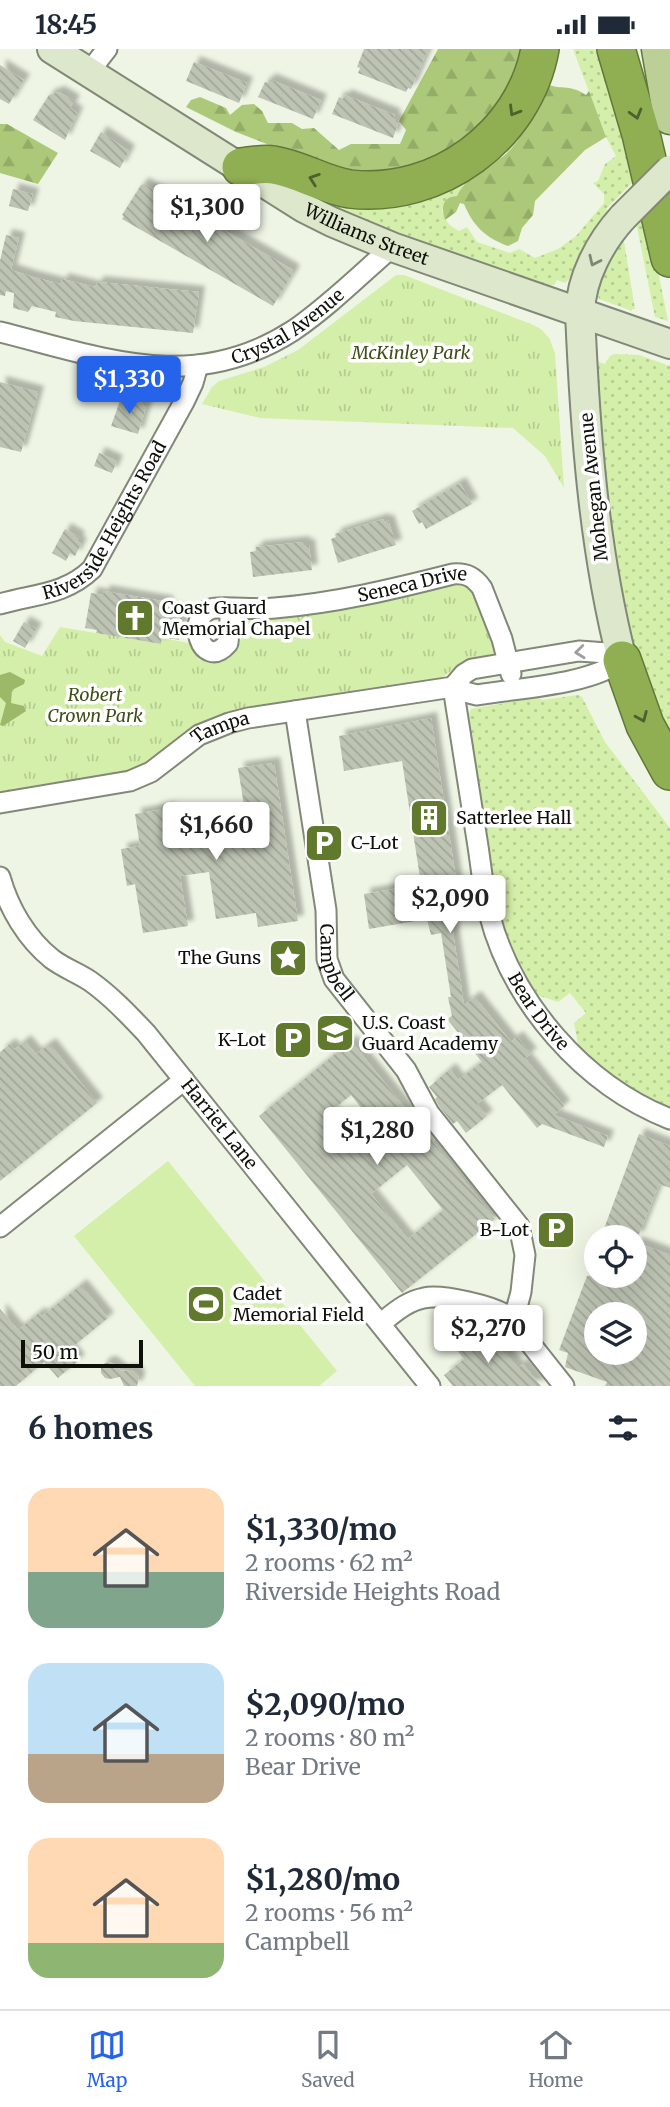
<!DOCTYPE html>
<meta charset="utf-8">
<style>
body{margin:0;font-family:Merriweather,serif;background:#f2f2f3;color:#1f2937;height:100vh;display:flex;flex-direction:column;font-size:26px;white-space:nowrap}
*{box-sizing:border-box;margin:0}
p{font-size:23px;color:#747a83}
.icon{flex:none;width:38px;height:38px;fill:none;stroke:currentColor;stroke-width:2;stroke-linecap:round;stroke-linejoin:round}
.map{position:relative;height:1337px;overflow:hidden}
.details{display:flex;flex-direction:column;background:#fff;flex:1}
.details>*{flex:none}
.fabs{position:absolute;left:584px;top:1176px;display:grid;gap:14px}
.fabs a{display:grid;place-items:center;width:63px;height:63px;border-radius:50%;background:#fff;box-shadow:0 7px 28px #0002;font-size:35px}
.scale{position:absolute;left:21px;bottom:18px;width:122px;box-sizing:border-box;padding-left:7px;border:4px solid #0e100a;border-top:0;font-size:19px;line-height:24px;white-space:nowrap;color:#0e100a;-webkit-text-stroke:5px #fff;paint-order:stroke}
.price{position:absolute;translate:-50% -60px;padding:0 16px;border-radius:7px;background:#fff;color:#222;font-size:23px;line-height:46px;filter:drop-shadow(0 2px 4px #0008)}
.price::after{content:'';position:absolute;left:50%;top:42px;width:21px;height:16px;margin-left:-10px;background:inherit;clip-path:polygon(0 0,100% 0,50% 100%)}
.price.on{background:#2563eb;color:#fff}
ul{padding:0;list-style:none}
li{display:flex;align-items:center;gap:21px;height:175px;padding:0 28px}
li span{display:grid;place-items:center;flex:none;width:196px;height:140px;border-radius:21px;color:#555}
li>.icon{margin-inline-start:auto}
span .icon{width:84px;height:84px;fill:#fffc;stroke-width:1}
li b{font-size:30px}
h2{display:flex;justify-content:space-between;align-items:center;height:84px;padding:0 28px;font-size:30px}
.status{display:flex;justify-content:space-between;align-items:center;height:49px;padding:0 35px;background:#fff;direction:ltr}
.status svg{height:19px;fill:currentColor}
.dock{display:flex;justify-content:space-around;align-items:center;height:98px;border-top:2px solid #e0e1e3;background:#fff;font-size:19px;color:#747a83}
.dock a{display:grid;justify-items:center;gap:4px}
.dock .on{color:#2563eb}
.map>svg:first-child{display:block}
</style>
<div class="status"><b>18:45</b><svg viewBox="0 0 49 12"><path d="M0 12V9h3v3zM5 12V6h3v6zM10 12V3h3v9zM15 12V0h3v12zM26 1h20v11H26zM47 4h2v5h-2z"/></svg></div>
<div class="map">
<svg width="670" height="1337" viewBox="0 0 670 1337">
<defs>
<pattern id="grass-dots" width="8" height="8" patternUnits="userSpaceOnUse" patternTransform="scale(1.75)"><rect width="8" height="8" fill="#d4efa9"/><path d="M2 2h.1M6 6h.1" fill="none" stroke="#b5cc90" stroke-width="1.8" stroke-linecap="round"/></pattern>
<pattern id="forest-firs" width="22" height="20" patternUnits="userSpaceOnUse" patternTransform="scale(1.75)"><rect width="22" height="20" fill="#acc979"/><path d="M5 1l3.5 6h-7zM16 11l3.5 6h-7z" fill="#93ac67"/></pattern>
<pattern id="park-tufts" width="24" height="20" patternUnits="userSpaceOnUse" patternTransform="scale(1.75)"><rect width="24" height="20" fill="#d4efa9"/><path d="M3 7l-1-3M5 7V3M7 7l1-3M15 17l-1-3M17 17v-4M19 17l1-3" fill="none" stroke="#b5cc90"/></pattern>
<pattern id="building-back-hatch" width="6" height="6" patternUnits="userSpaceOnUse" patternTransform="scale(1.75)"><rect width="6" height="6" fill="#bdc4b3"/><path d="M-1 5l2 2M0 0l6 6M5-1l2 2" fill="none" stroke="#a1a799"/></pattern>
<filter id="shadow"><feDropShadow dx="6" dy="-6" stdDeviation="2" flood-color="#0004"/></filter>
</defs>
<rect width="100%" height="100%" fill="#eef5e4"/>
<path fill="url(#grass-dots)" d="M 545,0 L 558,0 L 530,71 L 511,100 L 465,133 L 457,147 L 442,161 C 445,173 449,176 459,182 L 467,178 L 477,193 L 510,204 L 519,200 L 535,209 L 558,200 L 576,187 L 604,154 L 604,145 L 593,134 L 598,132 L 605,115 L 616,107 L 606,88 L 573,0 L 597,0 L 619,59 L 637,129 L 606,160 L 610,163 L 589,190 L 571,228 L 565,234 L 557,231 L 554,236 L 547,236 L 404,188 L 317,152 L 299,134 L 354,146 Z
M 646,162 L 668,272 L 655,268 L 636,173 Z
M 623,186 L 635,260 L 632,260 L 632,262 L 599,250 L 597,244 L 593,244 L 598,231 Z
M 615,305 L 639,306 L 670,317 L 670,714 L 639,654 L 606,453 L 597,344 L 598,313 L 605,315 L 610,307 Z
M 578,646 L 582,648 L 605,693 L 670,779 L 670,1060 L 625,1037 L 579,1000 L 574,974 L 586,964 L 570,944 L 558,953 L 534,945 L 506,891 L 497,859 L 466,672 L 471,660 L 538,648 L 542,651 Z"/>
<path fill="url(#forest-firs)" d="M 438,0 L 524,0 L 502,59 L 475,87 L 393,129 L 330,120 L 236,83 L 186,58 L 191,51 L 200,48 L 226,59 L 230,66 L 242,56 L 254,55 L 262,62 L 268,74 L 292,74 L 302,80 L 314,79 L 339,101 L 351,95 L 400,95 L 406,81 L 399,72 Z
M 544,34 C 560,42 568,34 586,46 L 589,42 L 606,88 L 585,101 L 535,152 L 533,166 L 522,179 L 518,192 L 508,197 C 486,189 473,177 464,155 L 460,154 L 456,163 L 445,171 C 441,159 442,148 457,147 C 468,123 495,118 511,100 C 527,82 535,56 544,34 Z
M 0,75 L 7,75 L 58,104 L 38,135 L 0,124 Z"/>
<path fill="url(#park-tufts)" d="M 396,226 L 404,226 L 531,275 L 541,280 L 549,289 L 555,304 L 564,439 L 545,407 L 513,379 L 260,369 L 202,355 L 212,338 L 219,332 L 264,318 L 298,301 Z
M 457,534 C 482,539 488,579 496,600 L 491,608 L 460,616 L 441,629 L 336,647 L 153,710 L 138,719 L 124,724 L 0,745 L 0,586 L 5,593 L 42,607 L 60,578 L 161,595 L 162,589 L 189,594 L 199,611 L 220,614 L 239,599 L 241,588 L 249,576 L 245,573 L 251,570 Z"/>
<path fill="#d4efa9" d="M 168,1112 L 337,1322 L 319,1337 L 195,1337 L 74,1187 Z"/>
<path fill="#9cb869" d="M 10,623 L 25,631 L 24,635 L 12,641 L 11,654 L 24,657 L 26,662 L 3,677 L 0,676 L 6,654 L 0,648 L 0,626 Z"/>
<path fill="url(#building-back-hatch)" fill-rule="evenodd" filter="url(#shadow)" d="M 364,0 L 428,0 L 411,40 L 408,39 L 406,43 L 358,24 L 360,19 L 357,18 Z
M 194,13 L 247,34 L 239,54 L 186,32 Z
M 0,16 L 24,31 L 9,55 L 0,50 Z
M 269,30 L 321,51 L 313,70 L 258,48 L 265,33 L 268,34 Z
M 59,43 L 74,52 L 70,59 L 77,64 L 65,91 L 33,71 L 49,46 Z
M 345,46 L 395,66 L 393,70 L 399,72 L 393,89 L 332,65 L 339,48 L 343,50 Z
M 101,83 L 129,102 L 120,119 L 90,102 Z
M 144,135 L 293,221 L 293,224 L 273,257 L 122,170 L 124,167 L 122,166 L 141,136 Z
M 13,140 L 33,145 L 28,162 L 9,157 Z
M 6,186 L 19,189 L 11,221 L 33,228 L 61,235 L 62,230 L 95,238 L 98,233 L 199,243 L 193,284 L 74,272 L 55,268 L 56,263 L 32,257 L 28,263 L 13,259 L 14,244 L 6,242 L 5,247 L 0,246 L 0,212 Z
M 0,333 L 38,343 L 21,403 L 0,398 Z
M 121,349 L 147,355 L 138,385 L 111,377 Z
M 99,404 L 117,412 L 112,424 L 94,417 Z
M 460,434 L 472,455 L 426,480 L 422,473 L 419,475 L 412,462 Z
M 383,470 L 384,473 L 388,471 L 396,496 L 338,514 L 331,490 L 336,488 L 335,485 Z
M 65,480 L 79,488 L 77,492 L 81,495 L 75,507 L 70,504 L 66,512 L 52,504 Z
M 304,493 L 304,496 L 309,496 L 312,521 L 253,528 L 250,503 L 256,502 L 256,498 Z
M 104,542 L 168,553 L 167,559 L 184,562 L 179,591 L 162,588 L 161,595 L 96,584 L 97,581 L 85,579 L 91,544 L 103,546 Z
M 24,573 L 36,580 L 25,599 L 13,592 Z
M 431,669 L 462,868 L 451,870 L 464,956 L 475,948 L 511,993 L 517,988 L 531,1005 L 525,1009 L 564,1057 L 554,1066 L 608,1087 L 604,1098 L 542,1075 L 537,1079 L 502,1036 L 477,1055 L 487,1067 L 466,1084 L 457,1072 L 453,1075 L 439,1057 L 435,1050 L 437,1048 L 429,1038 L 450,1020 L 458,1031 L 482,1013 L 447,970 L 452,967 L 448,948 L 451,948 L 441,884 L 431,886 L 427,870 L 369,880 L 364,845 L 421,835 L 402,712 L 344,722 L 339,687 Z
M 274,714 L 298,872 L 258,878 L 256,864 L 216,870 L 209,823 L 180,827 L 188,877 L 143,884 L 135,835 L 127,837 L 121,800 L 140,797 L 135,765 L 169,759 L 171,766 L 183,765 L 184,772 L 186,772 L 189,791 L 248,782 L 238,719 Z
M 25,992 L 36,1005 L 50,995 L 97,1054 L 0,1132 L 0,1003 L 10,995 L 14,1001 Z
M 351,992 L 410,1065 L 413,1063 L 416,1066 L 435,1091 L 433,1093 L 495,1170 L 402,1244 L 259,1067 ZM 351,1046 L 385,1089 L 367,1105 L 331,1062 ZM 407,1116 L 443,1161 L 408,1190 L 371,1145 Z
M 639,1085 L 670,1097 L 670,1139 L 659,1135 L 638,1188 L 601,1188 Z
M 635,1193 L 670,1206 L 670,1337 L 605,1337 L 607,1333 L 565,1318 L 568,1304 L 559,1301 L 587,1227 L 635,1227 ZM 597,1258 L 615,1265 L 635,1265 L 635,1304 L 597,1304 Z
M 81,1236 L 108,1269 L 70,1300 L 79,1311 L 58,1329 L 44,1313 L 16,1337 L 0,1337 L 0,1260 L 18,1281 L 39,1264 L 42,1267 Z
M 484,1278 L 518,1319 L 523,1315 L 541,1337 L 453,1337 L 444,1326 L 464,1310 L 456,1300 Z
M 111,1313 L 122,1322 L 131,1321 L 137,1324 L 139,1329 L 137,1337 L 124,1337 L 120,1328 L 110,1330 L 105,1329 L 101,1324 L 101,1318 L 105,1314 Z"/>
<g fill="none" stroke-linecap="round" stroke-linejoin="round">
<g stroke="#818878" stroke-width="23">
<g id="street">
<path d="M 89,23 L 107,0"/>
<path id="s1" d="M 0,283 C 104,309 194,346 294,281 C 329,257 360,226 392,198"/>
<path id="s2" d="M 0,555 C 34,545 65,546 92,520 L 184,353 L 193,334 L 198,316"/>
<path id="s3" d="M 231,559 L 228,594 C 201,626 182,560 217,559 C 236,558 256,561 275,559 C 336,554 394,540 453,525 C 467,524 474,528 482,539 L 502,590 L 511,625"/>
<path id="s4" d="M 453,638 C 461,689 469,740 477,791 C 481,815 483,841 489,864 C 512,954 584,1036 670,1070"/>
<path id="s5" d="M 295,662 L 326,861 L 327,910 L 334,930 L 406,1021 L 429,1064 L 519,1177 L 525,1206 L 521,1243 L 517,1258 L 510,1269"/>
<path id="s6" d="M 0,754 L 130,732 L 151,723 L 199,686 L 229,674 L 248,669 L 453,638 L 461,642 L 477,646 C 517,639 591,636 622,611 L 607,604 L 579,602 L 472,620 L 464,625 L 453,638"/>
<path id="s7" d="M 0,828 C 9,860 27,890 52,910 C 64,919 78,924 90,932 C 111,947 128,965 146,984 L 430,1337"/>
<path d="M 0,1178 L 184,1031"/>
<path d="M 381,1274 C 394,1264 407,1252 424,1249 C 441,1245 497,1257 510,1269 L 564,1337"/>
</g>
</g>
<g stroke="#818878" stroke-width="32">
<g id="secondary">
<path id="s8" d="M 52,0 L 304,159 L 332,173 L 392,198 L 670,295"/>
<path d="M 622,611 C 593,497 585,380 580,263 C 581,229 600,193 623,168"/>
</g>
</g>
<g stroke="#627739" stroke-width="35">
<path id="primary" d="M 658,0 L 670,69"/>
</g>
<g stroke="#627739" stroke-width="40">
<path id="highway" d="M 616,0 L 641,85 L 670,209
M 241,118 C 251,117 263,114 273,116 C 300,120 323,136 350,140 C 438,150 524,87 540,0
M 622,611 L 645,676 L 670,722"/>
</g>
<use href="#street" stroke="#fff" stroke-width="19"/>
<use href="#secondary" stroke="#dde7cb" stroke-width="28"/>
<use href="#primary" stroke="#bccf97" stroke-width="32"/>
<use href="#highway" stroke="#8faf52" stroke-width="37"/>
<g stroke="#818878" stroke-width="32" stroke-linecap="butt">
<path id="secondary-bridge" d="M 623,168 L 670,121"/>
</g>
<use href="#secondary-bridge" stroke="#dde7cb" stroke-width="28"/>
</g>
<defs><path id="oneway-chevron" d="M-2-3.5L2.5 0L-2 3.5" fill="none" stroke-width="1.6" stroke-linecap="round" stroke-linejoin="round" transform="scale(1.75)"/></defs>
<g stroke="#4e602e">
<use href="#oneway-chevron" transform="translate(514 62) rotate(121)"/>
<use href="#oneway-chevron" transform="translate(636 65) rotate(74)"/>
<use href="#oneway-chevron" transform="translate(314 130) rotate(-161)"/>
<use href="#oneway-chevron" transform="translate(642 668) rotate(67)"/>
</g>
<use stroke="#808674" href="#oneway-chevron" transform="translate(594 212) rotate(115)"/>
<use stroke="#9f9f9d" href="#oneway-chevron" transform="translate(580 603) rotate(174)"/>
<defs>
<g id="church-square" transform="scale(2.0125)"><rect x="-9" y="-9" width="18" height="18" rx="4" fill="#60792c" stroke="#fff"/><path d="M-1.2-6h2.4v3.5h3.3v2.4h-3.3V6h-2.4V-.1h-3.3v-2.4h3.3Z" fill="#fff"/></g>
<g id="building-square" transform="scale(2.0125)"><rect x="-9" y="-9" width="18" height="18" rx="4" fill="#60792c" stroke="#fff"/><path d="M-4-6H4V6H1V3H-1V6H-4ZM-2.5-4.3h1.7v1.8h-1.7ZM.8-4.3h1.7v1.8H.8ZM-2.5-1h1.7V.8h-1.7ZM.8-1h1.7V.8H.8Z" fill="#fff"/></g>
<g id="parking-square" transform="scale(2.0125)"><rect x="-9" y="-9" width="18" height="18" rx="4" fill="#60792c" stroke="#fff"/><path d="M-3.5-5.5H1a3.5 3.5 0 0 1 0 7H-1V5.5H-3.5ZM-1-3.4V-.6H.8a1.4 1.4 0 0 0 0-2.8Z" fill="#fff"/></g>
<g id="sight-square" transform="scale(2.0125)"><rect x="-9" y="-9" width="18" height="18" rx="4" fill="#60792c" stroke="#fff"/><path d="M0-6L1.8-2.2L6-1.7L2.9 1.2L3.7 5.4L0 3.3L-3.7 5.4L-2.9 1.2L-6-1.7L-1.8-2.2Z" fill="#fff"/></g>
<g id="university-square" transform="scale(2.0125)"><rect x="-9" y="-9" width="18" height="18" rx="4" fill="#60792c" stroke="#fff"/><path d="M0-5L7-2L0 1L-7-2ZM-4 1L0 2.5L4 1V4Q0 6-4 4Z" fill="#fff"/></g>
<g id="stadium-square" transform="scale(2.0125)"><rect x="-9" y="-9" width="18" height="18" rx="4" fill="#60792c" stroke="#fff"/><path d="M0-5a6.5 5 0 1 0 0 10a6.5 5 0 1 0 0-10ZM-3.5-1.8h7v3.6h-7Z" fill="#fff"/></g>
</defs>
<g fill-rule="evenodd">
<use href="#church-square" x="135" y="569"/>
<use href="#building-square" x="429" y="769"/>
<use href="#parking-square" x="324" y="794"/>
<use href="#sight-square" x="288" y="909"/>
<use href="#university-square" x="335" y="984"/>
<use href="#parking-square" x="293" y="991"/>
<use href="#parking-square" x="556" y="1181"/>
<use href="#stadium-square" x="206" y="1255"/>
</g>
<g text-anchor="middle" stroke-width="7" stroke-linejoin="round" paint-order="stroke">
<g font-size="18" fill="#0e100a" stroke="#fff">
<text dy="6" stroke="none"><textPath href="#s8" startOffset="366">Williams Street</textPath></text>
<text dy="6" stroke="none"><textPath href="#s1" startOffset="301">Crystal Avenue</textPath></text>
<text transform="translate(594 438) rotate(-96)" y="6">Mohegan Avenue</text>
<text dy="6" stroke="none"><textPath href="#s2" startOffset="144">Riverside Heights Road</textPath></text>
<text dy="6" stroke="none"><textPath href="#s3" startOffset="312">Seneca Drive</textPath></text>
<text dy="6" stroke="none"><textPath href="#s6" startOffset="238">Tampa</textPath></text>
<text dy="6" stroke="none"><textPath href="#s5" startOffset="256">Campbell</textPath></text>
<text dy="6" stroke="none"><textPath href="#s4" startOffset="340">Bear Drive</textPath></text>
<text dy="6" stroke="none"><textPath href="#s7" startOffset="336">Harriet Lane</textPath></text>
</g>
<g font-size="18" font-style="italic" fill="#3d4f16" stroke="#fff">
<text x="411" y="310">McKinley Park</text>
<text x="95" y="652">Robert<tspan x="95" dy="21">Crown Park</tspan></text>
</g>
<g font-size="18" fill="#0e100a" stroke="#fff" text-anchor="start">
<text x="162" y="565">Coast Guard<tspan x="162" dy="21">Memorial Chapel</tspan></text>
<text x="456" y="775">Satterlee Hall</text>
<text x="351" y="800">C-Lot</text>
<text x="261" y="915" text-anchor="end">The Guns</text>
<text x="362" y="980">U.S. Coast<tspan x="362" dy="21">Guard Academy</tspan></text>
<text x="266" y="997" text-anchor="end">K-Lot</text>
<text x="529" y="1187" text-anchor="end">B-Lot</text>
<text x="233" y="1251">Cadet<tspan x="233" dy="21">Memorial Field</tspan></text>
</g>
</g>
</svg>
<div class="fabs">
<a><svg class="icon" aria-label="locate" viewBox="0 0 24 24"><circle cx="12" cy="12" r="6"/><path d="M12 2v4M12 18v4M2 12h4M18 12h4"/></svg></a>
<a><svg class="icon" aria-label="layers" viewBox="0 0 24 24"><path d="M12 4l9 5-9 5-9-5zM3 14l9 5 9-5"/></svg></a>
</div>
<div class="scale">50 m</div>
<b class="price" style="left:207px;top:195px">$1,300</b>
<b class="price on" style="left:129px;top:367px">$1,330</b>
<b class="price" style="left:216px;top:813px">$1,660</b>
<b class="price" style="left:450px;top:886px">$2,090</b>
<b class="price" style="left:377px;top:1118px">$1,280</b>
<b class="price" style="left:488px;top:1316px">$2,270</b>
</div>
<section class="details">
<h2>6 homes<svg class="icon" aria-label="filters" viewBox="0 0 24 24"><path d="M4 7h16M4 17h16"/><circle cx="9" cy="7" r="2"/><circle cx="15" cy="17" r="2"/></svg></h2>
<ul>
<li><span style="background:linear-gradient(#ffd9b3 60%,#7fa58c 0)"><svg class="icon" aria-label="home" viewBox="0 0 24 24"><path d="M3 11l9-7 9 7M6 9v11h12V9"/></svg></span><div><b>$1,330/mo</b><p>2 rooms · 62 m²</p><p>Riverside Heights Road</p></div></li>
<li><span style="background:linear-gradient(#bfe0f5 65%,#b9a48a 0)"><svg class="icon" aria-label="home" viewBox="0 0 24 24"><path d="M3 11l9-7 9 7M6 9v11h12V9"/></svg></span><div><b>$2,090/mo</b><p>2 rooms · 80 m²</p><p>Bear Drive</p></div></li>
<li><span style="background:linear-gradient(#ffd9b3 75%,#8fb573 0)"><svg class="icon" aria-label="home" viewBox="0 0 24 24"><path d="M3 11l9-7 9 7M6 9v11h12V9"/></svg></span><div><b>$1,280/mo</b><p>2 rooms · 56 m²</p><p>Campbell</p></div></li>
</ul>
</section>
<nav class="dock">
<a class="on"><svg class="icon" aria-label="map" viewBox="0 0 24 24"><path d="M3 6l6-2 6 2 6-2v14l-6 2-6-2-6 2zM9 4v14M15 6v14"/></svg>Map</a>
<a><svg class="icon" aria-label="saved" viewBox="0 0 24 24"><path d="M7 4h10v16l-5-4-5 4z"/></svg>Saved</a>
<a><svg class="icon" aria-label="home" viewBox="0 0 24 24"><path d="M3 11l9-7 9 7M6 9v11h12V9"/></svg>Home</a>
</nav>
